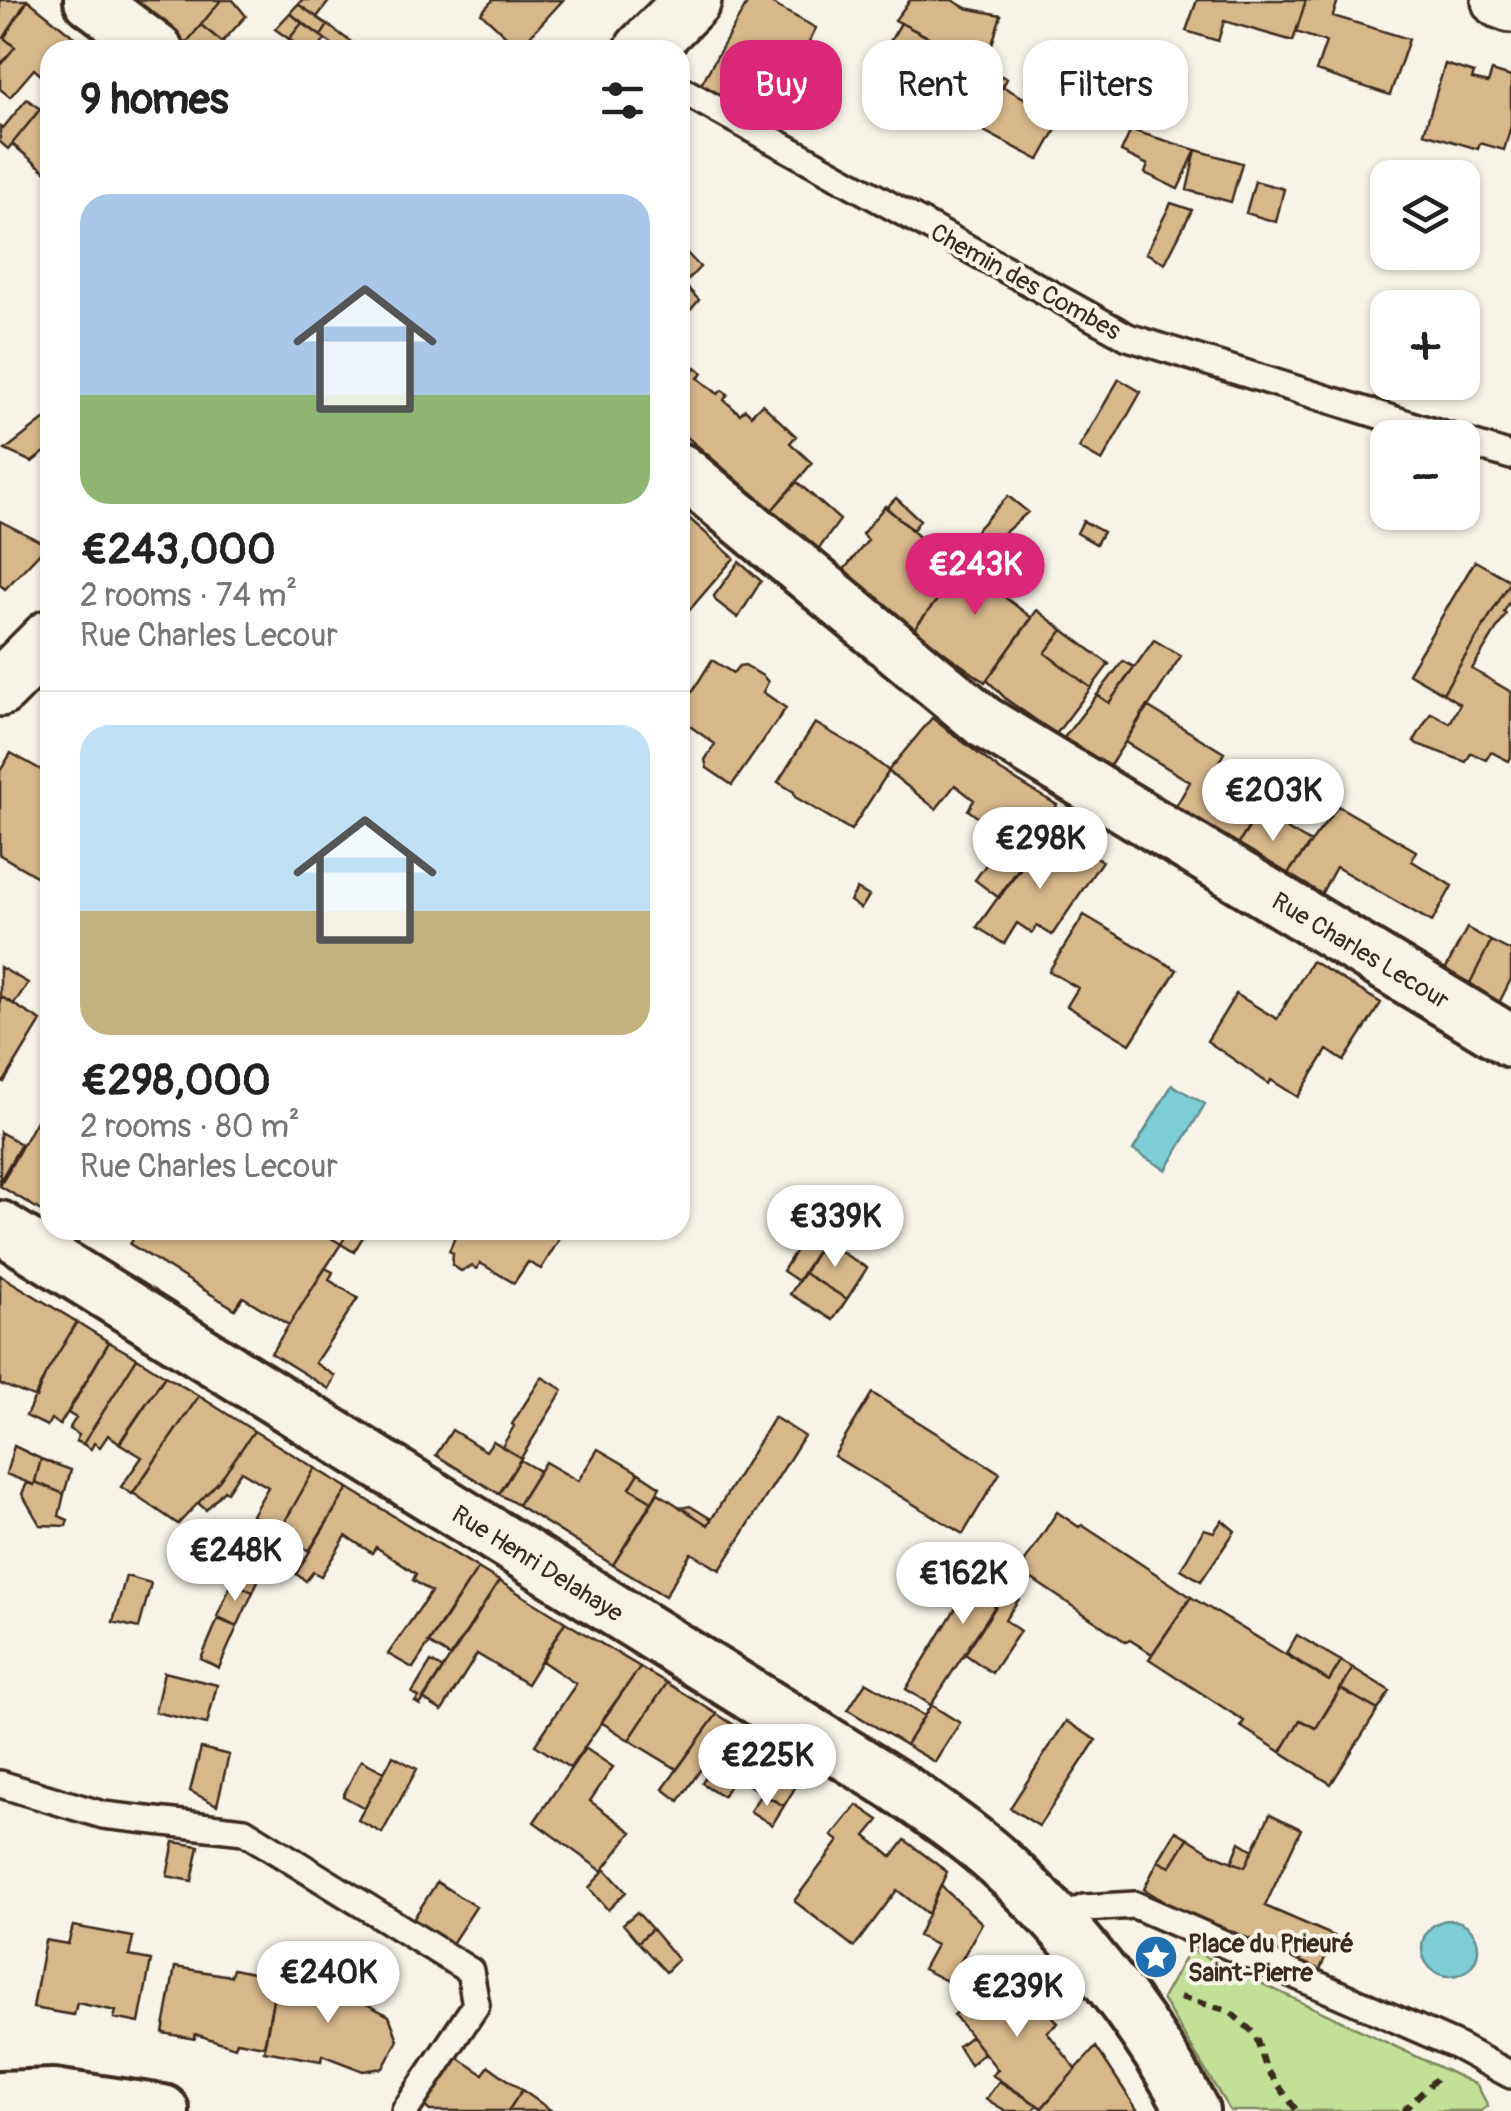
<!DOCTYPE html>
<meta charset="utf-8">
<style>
body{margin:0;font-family:Pangolin,sans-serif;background:#f6f6f6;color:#222;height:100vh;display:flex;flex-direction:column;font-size:38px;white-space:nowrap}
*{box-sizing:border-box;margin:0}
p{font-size:32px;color:#767676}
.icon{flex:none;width:55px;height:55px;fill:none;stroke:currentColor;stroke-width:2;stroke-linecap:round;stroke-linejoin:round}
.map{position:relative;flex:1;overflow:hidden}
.sheet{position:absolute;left:40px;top:40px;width:650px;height:1200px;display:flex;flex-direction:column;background:#fff;border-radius:30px;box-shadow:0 2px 8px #0004}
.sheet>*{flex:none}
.guide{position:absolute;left:720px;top:40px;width:640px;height:90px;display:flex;gap:20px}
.controls{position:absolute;left:1370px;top:160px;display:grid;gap:20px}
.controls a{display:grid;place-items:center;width:110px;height:110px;border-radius:20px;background:#fff;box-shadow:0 2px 8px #0004;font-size:50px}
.price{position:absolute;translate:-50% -85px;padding:0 22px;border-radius:35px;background:#fff;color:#222;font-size:32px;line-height:65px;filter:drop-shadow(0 2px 5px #0008)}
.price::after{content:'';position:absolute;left:50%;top:60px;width:30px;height:22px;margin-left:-15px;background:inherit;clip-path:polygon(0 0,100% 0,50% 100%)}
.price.active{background:#db2777;color:#fff}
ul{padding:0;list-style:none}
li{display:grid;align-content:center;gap:20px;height:530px;padding:0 40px}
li+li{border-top:2px solid #e0e0e0}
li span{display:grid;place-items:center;height:310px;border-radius:30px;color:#555}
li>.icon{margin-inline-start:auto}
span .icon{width:180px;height:180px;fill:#fffc;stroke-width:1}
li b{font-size:42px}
h2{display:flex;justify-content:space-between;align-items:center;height:120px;padding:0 40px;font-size:42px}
.pill{padding:0 35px;border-radius:30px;background:#fff;box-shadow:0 2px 8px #0004;font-size:35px;line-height:90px}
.pill.active{background:#db2777;color:#fff}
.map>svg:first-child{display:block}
</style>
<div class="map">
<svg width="1511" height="2111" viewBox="0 0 1511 2111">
<rect width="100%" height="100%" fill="#f7f3e8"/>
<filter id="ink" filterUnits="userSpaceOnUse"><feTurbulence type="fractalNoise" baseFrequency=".01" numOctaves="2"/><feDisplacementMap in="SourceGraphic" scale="20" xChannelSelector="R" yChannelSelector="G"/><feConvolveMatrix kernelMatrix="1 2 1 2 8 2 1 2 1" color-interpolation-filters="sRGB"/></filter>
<g filter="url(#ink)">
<path fill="#c2e098" stroke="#7e855b" stroke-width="2.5" d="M 1188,1952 L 1195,1952 L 1477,2085 L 1488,2106 L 1481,2111 L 1230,2111 L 1162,1999 Z"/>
<path fill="#7ccdd5" stroke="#628c8c" stroke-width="2.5" d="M 1172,1085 L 1205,1104 L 1166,1170 L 1133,1150 Z
M1422 1948a28 28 0 1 1 56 0a28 28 0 1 1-56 0Z"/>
<path fill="#d8b78b" stroke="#3b2a1e" stroke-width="2.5" d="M 0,0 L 27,0 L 4,38 L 15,47 L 0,65 Z
M 28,0 L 89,49 L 50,50 L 50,83 L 34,69 L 10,97 L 0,89 L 0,65 L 15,47 L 4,38 Z
M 121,0 L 221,0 L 183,47 Z
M 221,0 L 233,0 L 246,16 L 222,42 L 201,25 Z
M 302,0 L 330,0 L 317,17 L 298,4 Z
M 493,0 L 563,0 L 519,48 L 481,13 Z
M 749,0 L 765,0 L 816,28 L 800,60 L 793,56 L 757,121 L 699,88 Z
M 910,0 L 952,0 L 966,8 L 1001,15 L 985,67 L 895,20 Z
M 1197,0 L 1306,0 L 1293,41 L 1224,21 L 1218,41 L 1186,31 Z
M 1306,0 L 1338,0 L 1333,16 L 1409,39 L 1390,95 L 1316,71 L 1326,42 L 1296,32 Z
M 298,4 L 328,25 L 321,36 L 290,13 Z
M 290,13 L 302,23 L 289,39 L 275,29 Z
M 302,23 L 325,39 L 318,50 L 304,50 L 289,39 Z
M 901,23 L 956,51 L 936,90 L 879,60 Z
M 201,25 L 231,49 L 238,43 L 247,50 L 187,50 L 183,47 Z
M 328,25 L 362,50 L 340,50 L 325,39 L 321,36 Z
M 956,51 L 1007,79 L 996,98 L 946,71 Z
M 1445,64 L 1474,73 L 1472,79 L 1488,83 L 1492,71 L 1511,77 L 1511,126 L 1504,150 L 1480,143 L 1478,149 L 1424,133 Z
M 1002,86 L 1062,119 L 1039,160 L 980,129 Z
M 50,97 L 50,175 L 12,144 Z
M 27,99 L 40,109 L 8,149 L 0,142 L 0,126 L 3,128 Z
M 1131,130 L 1196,150 L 1178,189 L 1145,173 L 1148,165 L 1121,152 Z
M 1196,150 L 1242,163 L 1231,202 L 1187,190 Z
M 1255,181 L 1284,189 L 1276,222 L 1246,213 Z
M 1171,203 L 1192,210 L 1165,263 L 1146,253 Z
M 683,249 L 700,267 L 684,284 L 699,300 L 680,322 L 680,252 Z
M 1395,252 L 1418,252 L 1412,272 L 1391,266 Z
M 680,362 L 692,372 L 696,367 L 703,373 L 698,378 L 718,394 L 722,390 L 728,394 L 724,400 L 740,414 L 745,409 L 751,415 L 762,404 L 796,436 L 790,443 L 812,463 L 772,510 L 680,431 Z
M 1119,379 L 1141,392 L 1102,461 L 1079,448 Z
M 50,415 L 50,448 L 32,462 L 5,450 Z
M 797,482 L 840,520 L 818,550 L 772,510 Z
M 1008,496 L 1028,512 L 959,573 L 946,563 Z
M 896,498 L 920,520 L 913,530 L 886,508 Z
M 885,506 L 959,573 L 913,630 L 842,572 L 868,540 L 862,534 Z
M 683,513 L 734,558 L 680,621 L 680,516 Z
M 0,521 L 47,545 L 5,589 L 0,585 Z
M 1083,521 L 1103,532 L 1096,544 L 1077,533 Z
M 985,551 L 1012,571 L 998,592 L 1032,618 L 985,682 L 913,630 L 959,573 Z
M 1475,561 L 1511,581 L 1443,693 L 1408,673 Z
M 739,562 L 761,581 L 738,618 L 716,601 L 714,596 Z
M 1511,581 L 1511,599 L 1504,612 L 1506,614 L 1472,669 L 1511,692 L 1511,757 L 1509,761 L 1491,752 L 1486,760 L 1471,753 L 1466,762 L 1417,744 L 1414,741 L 1431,713 L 1450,723 L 1460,704 L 1443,693 Z
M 1037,610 L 1063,630 L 1045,653 L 1091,688 L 1056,734 L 1007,700 L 987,680 Z
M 1063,630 L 1109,664 L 1091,688 L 1045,653 Z
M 1154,640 L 1181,656 L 1109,767 L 1063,739 L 1097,695 L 1109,703 Z
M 712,660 L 733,673 L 739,666 L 745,665 L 764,677 L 768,682 L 763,692 L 786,708 L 732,785 L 707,768 L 705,760 L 715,744 L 680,719 L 680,711 Z
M 1123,661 L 1134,667 L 1109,703 L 1097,695 Z
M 1147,706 L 1224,753 L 1213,772 L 1251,795 L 1265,772 L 1279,781 L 1237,846 L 1175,808 L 1190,782 L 1125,742 Z
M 932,718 L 1001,771 L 1057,805 L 1023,865 L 999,898 L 975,880 L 1005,838 L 968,810 L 974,800 L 955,785 L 936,809 L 888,771 Z
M 815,723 L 863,751 L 889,771 L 851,830 L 795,797 L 794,792 L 778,782 Z
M 11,753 L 50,775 L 50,884 L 0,855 L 0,771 Z
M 1338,806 L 1416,851 L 1412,861 L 1452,886 L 1432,922 L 1336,867 L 1320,896 L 1286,876 Z
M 1258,812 L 1311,843 L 1286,876 L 1237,846 Z
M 1041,837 L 1077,860 L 1084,850 L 1102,861 L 1052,935 L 1037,926 L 1032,933 L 1017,923 L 1004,944 L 977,927 Z
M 857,889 L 869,896 L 861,909 L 850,901 Z
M 1084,915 L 1177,970 L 1130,1044 L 1067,1006 L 1078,988 L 1049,971 Z
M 1467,928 L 1491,941 L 1470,983 L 1445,970 Z
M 1491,941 L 1511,951 L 1511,979 L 1499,1003 L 1470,983 Z
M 1312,961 L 1381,1003 L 1344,1061 L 1327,1050 L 1298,1097 L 1271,1080 L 1269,1084 L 1207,1041 L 1236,994 L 1277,1019 Z
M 0,967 L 28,983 L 14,1004 L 0,996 Z
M 0,996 L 41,1021 L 4,1082 L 0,1080 Z
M 50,1095 L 50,1216 L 0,1186 Z
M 0,1132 L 21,1144 L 0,1181 Z
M 126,1230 L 318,1230 L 341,1244 L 289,1325 L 243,1297 L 235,1309 L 130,1244 L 135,1236 Z
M 349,1230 L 367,1230 L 354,1252 L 341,1244 Z
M 445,1230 L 565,1230 L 541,1269 L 528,1262 L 514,1283 L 480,1263 L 477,1269 L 472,1266 L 461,1271 L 452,1265 L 453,1253 L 449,1251 L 455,1237 Z
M 807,1232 L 823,1241 L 798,1281 L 783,1271 Z
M 823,1241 L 867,1268 L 847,1299 L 804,1273 Z
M 325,1268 L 333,1272 L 329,1280 L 358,1298 L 315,1363 L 335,1376 L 329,1389 L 271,1353 Z
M 804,1273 L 847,1299 L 833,1320 L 790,1294 Z
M 0,1275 L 77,1322 L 45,1375 L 36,1398 L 0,1384 Z
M 77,1322 L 109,1342 L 60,1425 L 51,1419 L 47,1426 L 26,1416 L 45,1375 Z
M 109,1342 L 137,1358 L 83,1444 L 76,1441 L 79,1435 L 69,1429 L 76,1418 L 68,1413 Z
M 137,1358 L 165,1376 L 120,1443 L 108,1435 L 100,1447 L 94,1443 L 91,1449 L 83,1444 Z
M 165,1376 L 199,1396 L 132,1494 L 121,1487 L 142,1457 L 119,1443 Z
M 542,1377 L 563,1390 L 521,1458 L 502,1447 L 514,1426 L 512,1424 Z
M 872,1393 L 1000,1473 L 963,1534 L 834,1456 Z
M 199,1396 L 254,1431 L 220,1480 L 178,1524 L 133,1493 Z
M 774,1417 L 804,1436 L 720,1570 L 691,1553 L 665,1596 L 613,1565 L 658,1493 L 708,1525 Z
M 452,1430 L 486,1451 L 493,1441 L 521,1458 L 499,1494 L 436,1455 Z
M 254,1431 L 315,1468 L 279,1532 L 252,1515 L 268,1487 L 241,1471 L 227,1492 L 224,1490 L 206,1510 L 198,1503 L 220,1480 Z
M 14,1446 L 41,1459 L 34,1485 L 6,1474 Z
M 598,1449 L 639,1473 L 630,1488 L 652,1501 L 613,1565 L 518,1505 L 545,1462 L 578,1481 Z
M 41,1459 L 71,1470 L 64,1494 L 35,1482 Z
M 520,1460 L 539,1471 L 518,1505 L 499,1494 Z
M 315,1468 L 348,1488 L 309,1551 L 279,1532 Z
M 639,1473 L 660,1487 L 652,1501 L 630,1488 Z
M 35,1482 L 64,1494 L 59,1516 L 68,1520 L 66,1526 L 40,1525 L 22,1494 L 27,1483 L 34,1485 Z
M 348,1488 L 478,1568 L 413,1668 L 388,1654 L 431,1592 L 413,1580 L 416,1574 L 376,1547 L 372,1553 L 346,1536 L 321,1576 L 313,1572 L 306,1581 L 296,1574 Z
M 690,1506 L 711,1519 L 708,1525 L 681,1508 Z
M 1057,1512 L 1079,1527 L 1082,1525 L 1191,1597 L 1152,1654 L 1130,1640 L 1126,1642 L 1032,1579 L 1005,1620 L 1020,1631 L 992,1673 L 965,1654 Z
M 1222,1520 L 1235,1531 L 1201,1581 L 1181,1569 L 1204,1529 L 1214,1532 Z
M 991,1551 L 1020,1568 L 931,1705 L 906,1689 Z
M 246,1553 L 266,1562 L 253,1592 L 232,1582 Z
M 478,1568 L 499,1581 L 451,1657 L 428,1643 Z
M 126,1576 L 151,1583 L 139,1628 L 113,1622 Z
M 499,1581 L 565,1622 L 527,1684 L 477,1654 L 442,1711 L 423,1699 Z
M 232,1582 L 253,1592 L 237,1627 L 217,1617 Z
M 1191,1597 L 1329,1681 L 1341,1661 L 1353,1668 L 1316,1728 L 1300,1720 L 1281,1752 L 1240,1726 L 1244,1721 L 1149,1659 Z
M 218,1619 L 237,1627 L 219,1668 L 201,1659 Z
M 565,1622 L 640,1667 L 570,1768 L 535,1745 L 576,1684 L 542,1661 Z
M 1297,1635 L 1341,1661 L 1329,1681 L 1286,1653 Z
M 431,1662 L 443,1669 L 420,1705 L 415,1702 L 419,1697 L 412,1693 Z
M 640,1667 L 667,1683 L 629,1740 L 601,1722 Z
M 1353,1668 L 1390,1691 L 1378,1710 L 1341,1689 Z
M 164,1672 L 217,1685 L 207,1724 L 155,1712 Z
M 866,1682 L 924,1716 L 906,1745 L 848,1710 Z
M 667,1683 L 717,1714 L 677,1769 L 629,1740 Z
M 1341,1689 L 1378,1710 L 1331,1784 L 1281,1752 L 1300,1720 L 1316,1728 Z
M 931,1705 L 960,1723 L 935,1762 L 906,1745 Z
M 717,1714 L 805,1771 L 784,1806 L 735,1777 L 723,1796 L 702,1783 L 714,1765 L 707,1760 L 679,1801 L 663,1789 Z
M 1066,1721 L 1096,1740 L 1039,1826 L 1010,1808 Z
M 201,1748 L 229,1755 L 217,1805 L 190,1791 Z
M 585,1748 L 613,1767 L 590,1801 L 632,1832 L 602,1871 L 534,1822 Z
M 393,1756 L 417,1769 L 382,1833 L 358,1820 Z
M 361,1760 L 384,1772 L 365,1808 L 343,1796 Z
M 761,1794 L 784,1806 L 772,1825 L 750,1811 Z
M 857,1805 L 879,1820 L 866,1836 L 892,1857 L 905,1840 L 947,1872 L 928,1914 L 897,1890 L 854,1947 L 794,1901 L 839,1841 L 832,1836 Z
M 1270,1814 L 1301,1829 L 1265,1906 L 1334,1936 L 1319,1972 L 1182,1913 L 1144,1889 L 1158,1861 L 1170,1867 L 1188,1838 L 1213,1854 L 1245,1867 Z
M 1176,1831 L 1188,1838 L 1170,1867 L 1158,1861 Z
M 174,1842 L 199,1846 L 192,1881 L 167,1876 Z
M 1240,1842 L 1253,1850 L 1245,1867 L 1232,1862 Z
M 605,1869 L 626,1892 L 608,1910 L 589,1888 Z
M 437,1882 L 476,1907 L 451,1945 L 412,1921 Z
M 941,1886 L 982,1923 L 949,1982 L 923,1969 L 936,1945 L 918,1936 Z
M 637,1912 L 652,1929 L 638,1942 L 623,1924 Z
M 73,1926 L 133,1937 L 129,1956 L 151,1960 L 139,2023 L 114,2018 L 116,2011 L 77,2003 L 74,2015 L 33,2008 L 45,1940 L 68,1944 Z
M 652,1929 L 678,1960 L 666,1972 L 638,1942 Z
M 175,1967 L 231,1976 L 233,1969 L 277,1978 L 264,2046 L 237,2041 L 235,2047 L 195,2034 L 195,2039 L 163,2033 Z
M 1005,1972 L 1028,2000 L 1035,1994 L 1058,2023 L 1047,2032 L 1076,2069 L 1042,2108 L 992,2075 L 998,2070 L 954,2015 Z
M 277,1978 L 358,1992 L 357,1999 L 389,2016 L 398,2040 L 383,2068 L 363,2071 L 322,2055 L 321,2061 L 264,2051 Z
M 971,2036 L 984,2053 L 970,2065 L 958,2046 Z
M 1096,2047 L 1138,2111 L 1039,2111 L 1076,2069 Z
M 457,2057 L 483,2074 L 489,2066 L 522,2090 L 508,2111 L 430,2111 L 424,2106 Z
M 999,2081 L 1037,2105 L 1032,2111 L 1006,2111 L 986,2099 Z
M 522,2090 L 552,2111 L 508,2111 Z"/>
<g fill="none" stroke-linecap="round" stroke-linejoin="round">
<g stroke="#3b2a1e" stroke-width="32">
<path id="lane" d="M 680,89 L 1128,337 L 1453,438
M 1462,441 L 1511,456
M 0,1784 L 103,1815 L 244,1831 L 470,1971 L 476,2005 L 405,2111
M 1058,1922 L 1084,1908 L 1135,1905 L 1455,2045 L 1511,2075"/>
</g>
<g stroke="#3b2a1e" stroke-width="58">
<path id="street" d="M 90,0 L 157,50
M 680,469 L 984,722 L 1511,1041
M 0,1227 L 895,1785 C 935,1813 976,1840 1011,1874 C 1080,1938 1149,2028 1193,2111
M 0,2097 L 53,2095 L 163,2111"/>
</g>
<g stroke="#3b2a1e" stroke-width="62">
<path id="secondary" d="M 1500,0 L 1511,4
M 643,50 L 693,0
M 0,688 L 50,638"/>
</g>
<path stroke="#3b2a1e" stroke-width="6" stroke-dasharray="10 8" stroke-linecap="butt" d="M 1180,1997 L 1229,2011 L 1255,2034 L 1266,2068 L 1297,2111
M 1403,2111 L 1438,2077"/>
<use href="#lane" stroke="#f7f3e8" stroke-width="25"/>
<use href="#street" stroke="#f7f3e8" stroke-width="50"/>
<use href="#secondary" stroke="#f7f3e8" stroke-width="55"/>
</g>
</g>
<defs>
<g id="sight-disc" transform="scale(2.25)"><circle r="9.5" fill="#1f6fb2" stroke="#f7f3e8"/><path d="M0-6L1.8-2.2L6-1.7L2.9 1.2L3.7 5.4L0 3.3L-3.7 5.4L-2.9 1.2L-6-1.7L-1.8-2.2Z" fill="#fff"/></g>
</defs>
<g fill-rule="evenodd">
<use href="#sight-disc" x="1156" y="1957"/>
</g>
<g text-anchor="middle" stroke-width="8" stroke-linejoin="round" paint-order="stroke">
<g font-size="25" fill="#3b2a1e" stroke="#f7f3e8">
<text transform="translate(1026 281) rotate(29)" y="9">Chemin des Combes</text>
<text transform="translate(1361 950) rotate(31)" y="9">Rue Charles Lecour</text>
<text transform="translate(538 1563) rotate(32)" y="9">Rue Henri Delahaye</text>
</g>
<g font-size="25" font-weight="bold" fill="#3b2a1e" stroke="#f7f3e8" text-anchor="start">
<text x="1188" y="1952">Place du Prieuré<tspan x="1188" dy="29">Saint-Pierre</tspan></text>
</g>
</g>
</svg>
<div class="controls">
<a><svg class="icon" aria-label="layers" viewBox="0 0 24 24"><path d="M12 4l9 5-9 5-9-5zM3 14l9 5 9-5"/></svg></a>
<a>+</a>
<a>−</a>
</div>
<b class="price active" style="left:975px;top:618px">€243K</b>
<b class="price" style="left:1273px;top:844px">€203K</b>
<b class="price" style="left:1040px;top:892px">€298K</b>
<b class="price" style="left:835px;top:1270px">€339K</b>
<b class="price" style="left:235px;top:1604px">€248K</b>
<b class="price" style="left:963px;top:1627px">€162K</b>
<b class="price" style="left:767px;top:1809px">€225K</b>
<b class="price" style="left:328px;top:2026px">€240K</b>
<b class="price" style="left:1017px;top:2040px">€239K</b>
<div class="guide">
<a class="pill active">Buy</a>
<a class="pill">Rent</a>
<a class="pill">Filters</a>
</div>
<section class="sheet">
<h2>9 homes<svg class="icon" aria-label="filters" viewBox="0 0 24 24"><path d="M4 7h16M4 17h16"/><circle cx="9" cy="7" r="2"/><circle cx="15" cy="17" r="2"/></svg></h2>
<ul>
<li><span style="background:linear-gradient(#a9c7e8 65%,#8fb573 0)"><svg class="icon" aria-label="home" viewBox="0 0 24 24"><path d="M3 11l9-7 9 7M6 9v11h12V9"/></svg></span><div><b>€243,000</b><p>2 rooms · 74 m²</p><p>Rue Charles Lecour</p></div></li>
<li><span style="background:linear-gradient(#bfe0f5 60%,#c2b280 0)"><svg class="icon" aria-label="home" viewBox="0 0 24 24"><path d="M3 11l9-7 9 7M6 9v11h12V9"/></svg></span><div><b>€298,000</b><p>2 rooms · 80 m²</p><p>Rue Charles Lecour</p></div></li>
</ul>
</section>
</div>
